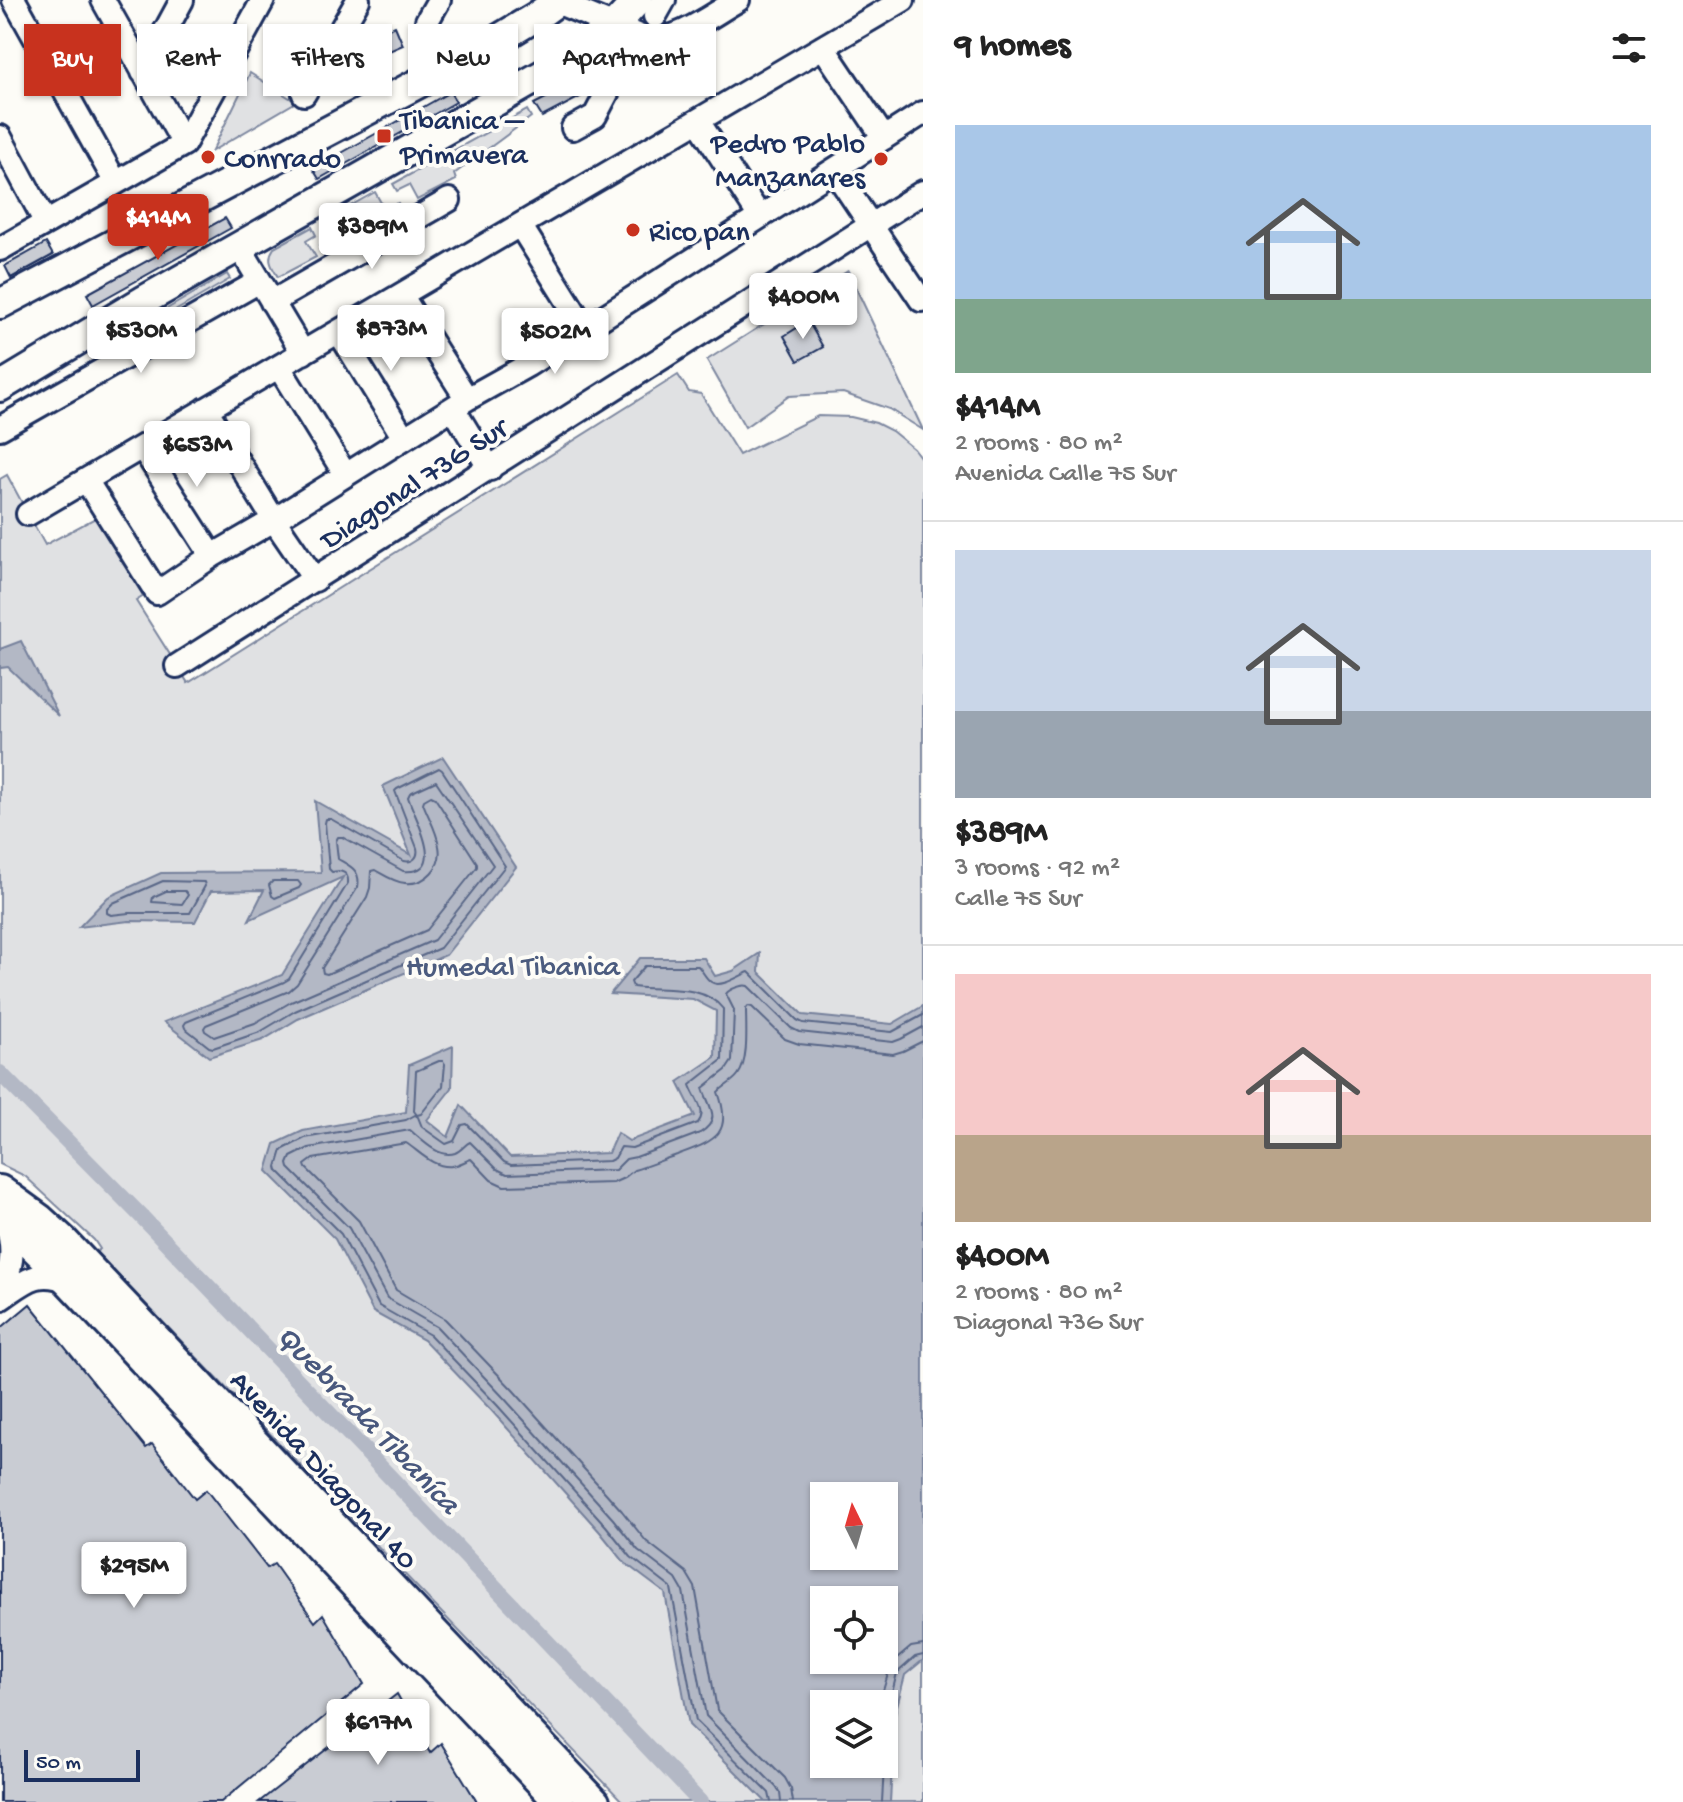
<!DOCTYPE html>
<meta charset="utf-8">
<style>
body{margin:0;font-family:"Gochi Hand",sans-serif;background:#f2f2f2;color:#222;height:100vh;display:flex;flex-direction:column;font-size:30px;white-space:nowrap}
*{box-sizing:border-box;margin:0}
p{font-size:26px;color:#767676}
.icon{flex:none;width:44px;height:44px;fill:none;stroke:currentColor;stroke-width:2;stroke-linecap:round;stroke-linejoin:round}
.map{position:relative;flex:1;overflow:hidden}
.drawer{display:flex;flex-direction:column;background:#fff;width:760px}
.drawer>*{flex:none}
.top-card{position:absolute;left:24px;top:24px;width:760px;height:72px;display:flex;gap:16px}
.needle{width:52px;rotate:355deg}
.buttons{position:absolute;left:810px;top:1482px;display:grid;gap:16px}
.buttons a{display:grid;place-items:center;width:88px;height:88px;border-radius:0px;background:#fff;box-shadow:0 2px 6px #0004;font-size:40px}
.scale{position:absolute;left:24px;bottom:20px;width:116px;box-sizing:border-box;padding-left:8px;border:4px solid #1b2f5e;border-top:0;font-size:22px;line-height:28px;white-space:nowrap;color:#1b2f5e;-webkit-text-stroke:6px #fdfcf7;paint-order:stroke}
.price{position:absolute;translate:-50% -68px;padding:0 18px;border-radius:8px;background:#fff;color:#222;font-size:26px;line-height:52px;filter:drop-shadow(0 2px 4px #0008)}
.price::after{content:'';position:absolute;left:50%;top:48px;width:24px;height:18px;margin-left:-12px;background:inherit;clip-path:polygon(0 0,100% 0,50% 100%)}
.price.current{background:#c8321e;color:#fff}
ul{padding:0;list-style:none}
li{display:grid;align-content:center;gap:16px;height:424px;padding:0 32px}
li+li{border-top:2px solid #e0e0e0}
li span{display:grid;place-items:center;height:248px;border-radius:0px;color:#555}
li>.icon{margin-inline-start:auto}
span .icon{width:144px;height:144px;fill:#fffc;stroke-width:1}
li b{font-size:34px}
h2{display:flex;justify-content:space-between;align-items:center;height:96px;padding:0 32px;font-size:34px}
.pill{padding:0 28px;border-radius:0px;background:#fff;box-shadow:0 2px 6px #0004;font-size:28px;line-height:72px}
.pill.current{background:#c8321e;color:#fff}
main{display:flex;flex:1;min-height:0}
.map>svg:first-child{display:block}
</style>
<main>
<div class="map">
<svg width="923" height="1802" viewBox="0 0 923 1802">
<rect width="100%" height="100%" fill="#fdfcf7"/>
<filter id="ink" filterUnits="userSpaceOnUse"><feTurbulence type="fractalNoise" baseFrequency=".0125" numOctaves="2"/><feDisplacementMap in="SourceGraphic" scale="16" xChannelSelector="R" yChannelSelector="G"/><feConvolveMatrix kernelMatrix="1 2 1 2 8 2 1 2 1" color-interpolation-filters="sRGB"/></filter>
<g filter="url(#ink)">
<path fill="#e0e1e3" stroke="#7e88a0" stroke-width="2" fill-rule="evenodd" d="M 250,73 L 296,102 L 212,151 Z
M 527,110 L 531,117 L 454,174 L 456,180 L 417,200 L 409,185 L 397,191 L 393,184 Z
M 375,192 L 385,210 L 398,203 L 402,209 L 324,253 L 319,246 L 333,238 L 324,221 Z
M 312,227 L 316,235 L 306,241 L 316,257 L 278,277 C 272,267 266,259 274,248 Z
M 848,271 L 923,430 L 889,409 L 843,393 L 789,396 L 745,427 L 707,360 Z
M 227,274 L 230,279 L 125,340 L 122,335 Z
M 678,375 L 689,392 L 701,394 L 739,455 L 818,416 L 851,417 L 876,423 L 892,431 L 914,449 L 923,461 L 923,1802 L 623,1802 L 96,1252 L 100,1249 L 94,1240 L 25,1176 L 0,1164 L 0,479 L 7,475 L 45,545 L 99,516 L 147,594 L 136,601 L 188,683 ZM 824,1496 L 884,1496 L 884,1556 L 824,1556 ZM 824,1600 L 884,1600 L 884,1660 L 824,1660 ZM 824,1704 L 884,1704 L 884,1764 L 824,1764 Z"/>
<path fill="#b3b8c5" stroke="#76819c" stroke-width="2" fill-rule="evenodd" d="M 21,641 L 59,716 L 8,667 L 0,668 L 0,649 Z
M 443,757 L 516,867 L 446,955 L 298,1019 L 263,1040 L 209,1057 L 164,1022 L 282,975 L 343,877 L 249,920 L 264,890 L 211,891 L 195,922 L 129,921 L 79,927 L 108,897 L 161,873 L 321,872 L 315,801 L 411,855 L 383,786 Z
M 760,953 L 759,972 L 803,1015 L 892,1024 L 923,1006 L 923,1660 L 905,1675 L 895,1714 L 890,1802 L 766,1802 L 689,1725 L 665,1593 L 625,1563 L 600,1532 L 491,1410 L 424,1340 L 373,1312 L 335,1239 L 267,1171 L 275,1144 L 303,1131 L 406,1112 L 409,1065 L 453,1046 L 452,1088 L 427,1120 L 448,1137 L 461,1105 L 510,1157 L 608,1153 L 617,1133 L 629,1141 L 695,1116 L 678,1082 L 715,1057 L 716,1011 L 693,999 L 610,994 L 640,958 L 704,958 L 715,976 L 733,971 ZM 884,1496 L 884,1556 L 824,1556 L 824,1496 ZM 884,1600 L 884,1660 L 824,1660 L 824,1600 ZM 884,1704 L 884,1764 L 824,1764 L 824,1704 Z"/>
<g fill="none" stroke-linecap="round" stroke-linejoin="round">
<path stroke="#586687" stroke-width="2" d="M 439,768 L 442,770 L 505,866 L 440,948 L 295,1011 L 260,1032 L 213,1048 L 209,1047 L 185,1028 L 184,1025 L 186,1022 L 284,982 L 289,979 L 348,883 C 349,872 341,870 332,872 L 329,869 L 325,823 L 326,819 L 331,819 L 404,861 C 413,863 419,857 417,848 L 395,791 L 397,789 Z
M 436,781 L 493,865 L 434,940 L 291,1002 L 255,1023 L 214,1037 L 205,1031 L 204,1028 L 206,1025 L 289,991 L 297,984 L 358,887 C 361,870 350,866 338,859 L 336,841 L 338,837 L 342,837 L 403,871 C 450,875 414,817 408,797 L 410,793 Z
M 431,796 L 435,798 L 477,863 L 477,867 L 427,930 L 327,974 L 323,973 L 322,968 L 367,897 L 370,888 L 371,871 L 375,870 C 384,875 394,882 405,883 C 426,885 443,866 439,846 C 437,831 428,817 423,803 L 424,800 Z
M 163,881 L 204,882 L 205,886 L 190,913 L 129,913 L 111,915 L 107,913 L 107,909 L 113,903 Z
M 273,881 L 298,881 L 301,885 L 299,888 L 275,898 L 272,896 L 269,885 Z
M 166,891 L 185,891 L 188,895 L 182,904 L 152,902 L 153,897 Z
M 439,1061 L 443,1061 L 445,1064 L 443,1086 L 421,1114 L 417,1115 L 414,1111 L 416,1071 Z
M 879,1704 L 891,1664 L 911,1647 L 923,1645
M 771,1802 L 769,1793 L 696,1721 L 671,1588 L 631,1557 L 606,1526 L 497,1405 L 430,1335 L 379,1306 L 341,1234 L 278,1171 L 277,1167 L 282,1150 L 305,1138 L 406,1120 L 415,1115 L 418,1117 L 422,1127 L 446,1144 L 454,1141 L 462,1125 L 467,1124 L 504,1162 L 511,1165 L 609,1161 L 615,1158 L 621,1147 L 632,1148 L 698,1123 C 708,1111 694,1098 690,1085 L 722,1060 L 723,1009 C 703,983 662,991 633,987 L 631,982 L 645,966 L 698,966 C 702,970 706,979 711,982 C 721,989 740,975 749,972 L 797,1020 L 803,1023 L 892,1032 L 923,1015
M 781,1802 L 780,1793 L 776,1787 L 706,1716 L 683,1591 L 676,1579 L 638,1550 L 613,1519 L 504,1398 L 437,1327 L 387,1298 L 349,1228 L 289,1168 L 288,1164 L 291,1157 L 309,1148 L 410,1130 C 421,1139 439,1159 455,1153 C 462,1150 465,1144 470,1142 L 497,1169 L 507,1174 L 615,1170 L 626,1159 L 636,1157 L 700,1133 C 723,1119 708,1106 703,1088 L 726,1070 L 732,1061 L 734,1010 L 726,994 C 729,989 743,984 748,986 L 791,1028 L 799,1032 L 893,1042 L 901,1039 L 923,1027
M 793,1802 L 791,1789 L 785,1778 L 717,1710 L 695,1587 L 686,1572 L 646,1541 L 622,1511 L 513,1390 L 445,1319 L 396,1290 L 359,1221 L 306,1168 L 305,1165 L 313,1159 L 406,1143 C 420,1152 433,1168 452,1166 C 459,1165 465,1161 471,1159 L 491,1180 L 504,1186 L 613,1183 L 624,1178 L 634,1170 C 648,1166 662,1160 677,1155 C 713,1141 734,1136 718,1092 C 724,1086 733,1082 738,1075 C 749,1061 746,1027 746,1009 L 748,1006 L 752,1007 L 785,1039 L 799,1044 L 893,1054 L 903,1051 L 923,1041
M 882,1802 L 887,1713 L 897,1673 L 915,1657 L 923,1655"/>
<path stroke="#b3b8c5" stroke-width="16" d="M 0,1073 L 142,1217 L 700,1802"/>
</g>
<path fill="#c9ccd3" stroke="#1b2f5e" stroke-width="2" d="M 395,26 L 403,45 L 357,65 L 349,46 Z
M 575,83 L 582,96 L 542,117 L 534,104 Z
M 450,92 L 456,102 L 319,179 L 313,169 Z
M 225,218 L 231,228 L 93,305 L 87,294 Z
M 46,243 L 53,255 L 11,278 L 5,266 Z
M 808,321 L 823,347 L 798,361 L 784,336 Z
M 30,1304 L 146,1448 L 152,1444 L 195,1499 L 206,1490 L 267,1568 L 274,1564 L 315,1622 L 323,1614 L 364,1684 L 221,1802 L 0,1802 L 0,1329 Z
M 397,1694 L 430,1753 L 441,1743 L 477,1802 L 259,1802 Z"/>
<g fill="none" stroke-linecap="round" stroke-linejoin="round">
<g stroke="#1b2f5e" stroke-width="28">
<path id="minor" d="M 14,0 L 116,183
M 103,0 L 184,144
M 552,0 L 646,39 C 675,44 713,14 738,0
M 655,16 L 664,0
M 427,21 L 439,0
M 823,47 L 884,138
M 143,72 L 182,0
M 304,94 L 358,0
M 698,121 L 760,217
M 573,128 L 595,116 L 637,36
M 0,137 L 46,223
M 184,144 L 263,0
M 834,170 L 921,300 L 923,299
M 520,225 L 585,329
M 239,246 L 303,353
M 0,249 L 184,144
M 401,295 L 467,399
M 272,302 L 449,200
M 339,332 L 404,438
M 279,367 L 345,474
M 453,408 L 490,469
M 206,409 L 274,520 L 315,580
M 0,428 L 260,281
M 142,447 L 212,556
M 86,480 L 157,593 L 212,556 L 274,520 L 467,399 L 528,365 L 923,113
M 28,514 L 903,0
M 177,666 L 923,192
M 0,1294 C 12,1268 15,1252 7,1225
M 0,1299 C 25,1282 37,1268 68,1281"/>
</g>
<g stroke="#1b2f5e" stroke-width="34">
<path id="major" d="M 0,304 L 472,55 L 537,16 L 559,0
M 0,387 L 143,301 L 551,70 L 614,26 L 638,0
M 0,1190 L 40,1219 L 62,1239 L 595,1802
M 0,1220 L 20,1234 L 68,1281 L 559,1802"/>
</g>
<use href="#minor" stroke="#fdfcf7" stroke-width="22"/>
<use href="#major" stroke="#fdfcf7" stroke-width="28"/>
</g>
</g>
<g fill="#c8321e" stroke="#fdfcf7" stroke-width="3">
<rect x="376" y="128" width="16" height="16" rx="4"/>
<circle cx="208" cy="157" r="8"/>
<circle cx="881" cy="159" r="8"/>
<circle cx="633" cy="230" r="8"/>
</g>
<g text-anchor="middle" stroke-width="8" stroke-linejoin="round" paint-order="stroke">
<g font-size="30" fill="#1b2f5e" stroke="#fdfcf7" text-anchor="start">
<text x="400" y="129">Tibanica –<tspan x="400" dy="34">Primavera</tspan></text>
<text x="865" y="152" text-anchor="end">Pedro Pablo<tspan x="865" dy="34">Manzanares</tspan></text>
<text x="224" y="167">Conrrado</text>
<text x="649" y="240">Rico pan</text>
</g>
<g font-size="30" fill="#1b2f5e" stroke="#fdfcf7">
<text transform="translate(413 482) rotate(-33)" y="10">Diagonal 73G Sur</text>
<text transform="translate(325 1469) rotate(47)" y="10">Avenida Diagonal 40</text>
</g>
<g font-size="30" fill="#4c5c7f" stroke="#fdfcf7">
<text x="513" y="975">Humedal Tibanica</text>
</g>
<g font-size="32" font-style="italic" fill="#49587d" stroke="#fdfcf7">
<text transform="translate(370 1418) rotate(46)" y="11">Quebrada Tibaníca</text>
</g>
</g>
</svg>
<div class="buttons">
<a><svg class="needle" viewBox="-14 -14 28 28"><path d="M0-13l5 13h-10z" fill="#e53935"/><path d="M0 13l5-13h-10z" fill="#767676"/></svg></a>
<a><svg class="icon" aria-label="locate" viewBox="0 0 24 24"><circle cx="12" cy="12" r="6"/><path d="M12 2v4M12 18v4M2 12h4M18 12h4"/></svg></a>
<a><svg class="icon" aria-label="layers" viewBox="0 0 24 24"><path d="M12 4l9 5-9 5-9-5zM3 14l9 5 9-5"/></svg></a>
</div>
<div class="scale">50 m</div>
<b class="price current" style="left:158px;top:262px">$414M</b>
<b class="price" style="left:372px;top:271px">$389M</b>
<b class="price" style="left:803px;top:341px">$400M</b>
<b class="price" style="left:391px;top:373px">$873M</b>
<b class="price" style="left:141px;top:375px">$530M</b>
<b class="price" style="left:555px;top:376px">$502M</b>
<b class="price" style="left:197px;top:489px">$653M</b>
<b class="price" style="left:134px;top:1610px">$295M</b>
<b class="price" style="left:378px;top:1767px">$617M</b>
<div class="top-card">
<a class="pill current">Buy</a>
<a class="pill">Rent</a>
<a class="pill">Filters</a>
<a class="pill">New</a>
<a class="pill">Apartment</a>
</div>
</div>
<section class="drawer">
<h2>9 homes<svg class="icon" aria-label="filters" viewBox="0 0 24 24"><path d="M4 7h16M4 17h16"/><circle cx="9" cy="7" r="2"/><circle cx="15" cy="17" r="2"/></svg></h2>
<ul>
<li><span style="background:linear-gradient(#a9c7e8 70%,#7fa58c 0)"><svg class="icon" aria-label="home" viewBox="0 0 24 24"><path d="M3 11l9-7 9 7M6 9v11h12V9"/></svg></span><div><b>$414M</b><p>2 rooms · 80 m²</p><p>Avenida Calle 75 Sur</p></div></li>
<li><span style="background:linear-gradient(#c9d6e8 65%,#9aa5b1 0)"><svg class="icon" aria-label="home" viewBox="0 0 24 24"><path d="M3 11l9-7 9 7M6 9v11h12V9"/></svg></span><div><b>$389M</b><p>3 rooms · 92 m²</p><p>Calle 75 Sur</p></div></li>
<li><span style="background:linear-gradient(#f6c9c9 65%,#b9a48a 0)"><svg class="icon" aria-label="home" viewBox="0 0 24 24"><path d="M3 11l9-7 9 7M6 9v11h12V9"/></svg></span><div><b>$400M</b><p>2 rooms · 80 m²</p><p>Diagonal 73G Sur</p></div></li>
</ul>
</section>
</main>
